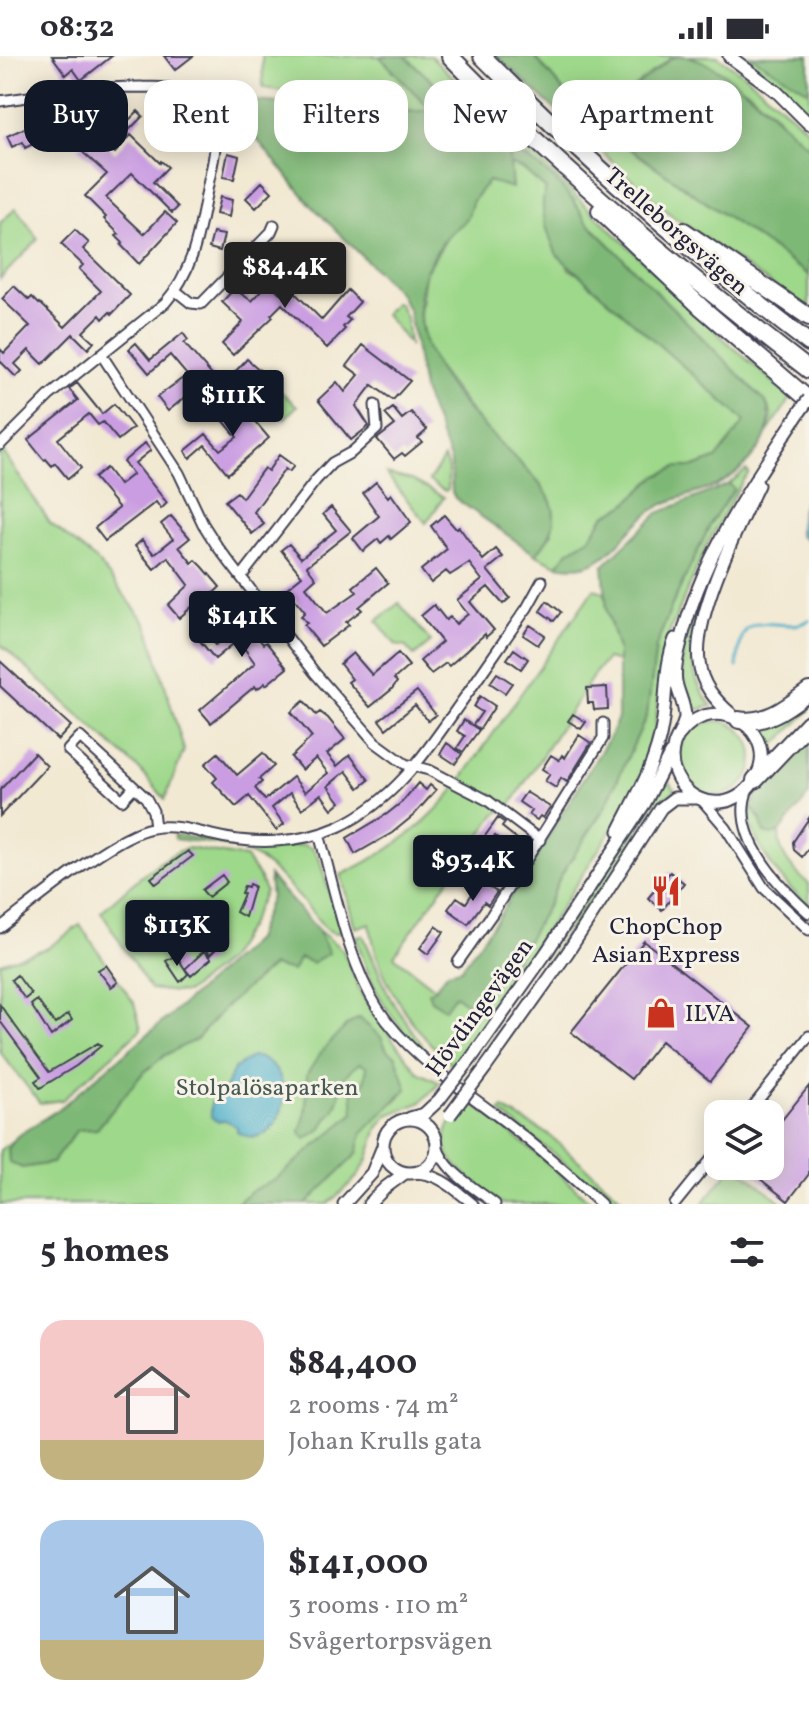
<!DOCTYPE html>
<meta charset="utf-8">
<style>
body{margin:0;font-family:Vollkorn,serif;background:#f7f7f7;color:#2b2b33;height:100vh;display:flex;flex-direction:column;font-size:30px;white-space:nowrap}
*{box-sizing:border-box;margin:0}
p{font-size:26px;color:#7c7c81}
.icon{flex:none;width:44px;height:44px;fill:none;stroke:currentColor;stroke-width:2;stroke-linecap:round;stroke-linejoin:round}
.map{position:relative;height:1148px;overflow:hidden}
.panel{display:flex;flex-direction:column;background:#fff;flex:1}
.panel>*{flex:none}
.banner{position:absolute;left:24px;top:24px;width:762px;height:72px;display:flex;gap:16px}
.controls{position:absolute;left:704px;top:1044px;display:grid;gap:16px}
.controls a{display:grid;place-items:center;width:80px;height:80px;border-radius:16px;background:#fff;box-shadow:0 4px 20px #0003;font-size:40px}
.price{position:absolute;translate:-50% -68px;padding:0 18px;border-radius:8px;background:#111827;color:#fff;font-size:26px;line-height:52px;filter:drop-shadow(0 2px 4px #0008)}
.price::after{content:'';position:absolute;left:50%;top:48px;width:24px;height:18px;margin-left:-12px;background:inherit;clip-path:polygon(0 0,100% 0,50% 100%)}
.price.current{background:#222;color:#fff}
ul{padding:0;list-style:none}
li{display:flex;align-items:center;gap:24px;height:200px;padding:0 40px}
li span{display:grid;place-items:center;flex:none;width:224px;height:160px;border-radius:24px;color:#555}
li>.icon{margin-inline-start:auto}
span .icon{width:96px;height:96px;fill:#fffc;stroke-width:1}
li b{font-size:34px}
h2{display:flex;justify-content:space-between;align-items:center;height:96px;padding:0 40px;font-size:34px}
.chip{padding:0 28px;border-radius:24px;background:#fff;box-shadow:0 4px 20px #0003;font-size:28px;line-height:72px}
.chip.current{background:#111827;color:#fff}
.status{display:flex;justify-content:space-between;align-items:center;height:56px;padding:0 40px;background:#fff;direction:ltr}
.status svg{height:22px;fill:currentColor}
.map>svg:first-child{display:block}
</style>
<div class="status"><b>08:32</b><svg viewBox="0 0 49 12"><path d="M0 12V9h3v3zM5 12V6h3v6zM10 12V3h3v9zM15 12V0h3v12zM26 1h20v11H26zM47 4h2v5h-2z"/></svg></div>
<div class="map">
<svg width="809" height="1148" viewBox="0 0 809 1148">
<rect width="100%" height="100%" fill="#f7f3e8"/>
<filter id="ink" filterUnits="userSpaceOnUse"><feTurbulence type="fractalNoise" baseFrequency=".0125" numOctaves="2"/><feDisplacementMap in="SourceGraphic" scale="16" xChannelSelector="R" yChannelSelector="G"/><feConvolveMatrix kernelMatrix="1 2 1 2 8 2 1 2 1" color-interpolation-filters="sRGB"/></filter>
<filter id="wash" filterUnits="userSpaceOnUse"><feTurbulence type="fractalNoise" baseFrequency=".006" numOctaves="4" result="noise"/><feDisplacementMap in="SourceGraphic" scale="32" xChannelSelector="R" yChannelSelector="G"/><feGaussianBlur stdDeviation="1.8" result="paint"/><feColorMatrix in="noise" values="0 0 0 0 0 0 0 0 0 0 0 0 0 0 0 0 0 1.4 0 .05"/><feComposite in="paint" operator="in"/></filter>
<g filter="url(#wash)">
<rect width="100%" height="100%" fill="#f2e9d3"/>
<path fill="#9ed88a" stroke="#607d62" stroke-width="2" d="M 262,0 L 386,0 L 450,60 L 263,32 Z
M 405,0 L 431,0 L 724,283 L 791,342 L 767,377 L 772,360 L 766,346 L 587,166 L 574,144 L 527,101 L 509,107 L 523,113 L 546,133 L 569,213 L 580,219 L 746,365 L 716,403 L 694,411 L 677,411 L 655,421 L 625,449 L 605,459 L 590,482 L 569,495 L 557,509 L 536,499 L 552,477 L 532,420 L 480,367 L 432,305 L 425,287 L 420,258 L 425,218 L 448,180 L 466,163 L 473,144 L 488,125 L 512,131 C 510,120 511,105 507,95 Z
M 534,0 L 681,0 L 671,2 L 608,53 L 603,65 L 612,80 L 809,219 L 809,254 L 672,160 L 578,74 L 575,48 Z
M 688,0 L 717,0 L 746,20 L 804,70 L 809,76 L 809,91 L 785,72 L 775,58 L 751,37 L 702,6 Z
M 741,0 L 750,0 L 809,35 L 809,57 L 765,17 Z
M 16,152 L 38,183 L 0,223 L 0,167 Z
M 395,247 L 399,248 L 406,262 L 409,288 L 385,258 Z
M 280,335 L 297,350 L 284,363 L 268,348 Z
M 0,391 L 50,467 L 97,505 L 147,568 L 184,694 L 165,743 L 141,715 L 0,588 Z
M 444,402 L 448,413 L 448,433 L 445,435 L 429,425 Z
M 746,414 L 749,417 L 743,424 L 707,488 L 670,575 L 663,595 L 654,681 L 647,706 L 629,747 L 540,884 L 504,946 L 455,1011 C 414,977 376,922 370,867 L 355,872 L 341,819 C 387,797 417,777 451,738 L 594,533 L 604,536 L 618,595 L 618,606 L 607,603 L 595,617 L 512,747 L 495,759 L 394,900 L 435,932 L 445,952 L 455,938 L 470,950 L 514,907 L 549,847 L 560,821 L 605,751 L 647,659 L 656,591 L 672,549 L 712,465 L 734,434 L 729,428 Z
M 386,418 L 412,424 L 444,441 L 426,467 Z
M 708,517 L 711,518 C 695,567 676,605 712,650 L 692,655 C 669,607 692,565 708,517 Z
M 399,547 L 431,586 L 414,600 L 406,591 L 396,589 L 377,565 Z
M 809,644 L 809,655 L 767,697 L 758,673 Z
M679 702a37 37 0 1 1 74 0a37 37 0 1 1-74 0Z
M 809,675 L 809,684 L 777,710 L 764,725 L 751,751 L 771,779 L 780,776 C 775,795 795,817 809,828 L 809,849 C 784,831 737,773 753,740 C 765,715 790,694 809,675 Z
M 666,720 L 675,734 L 657,748 L 562,893 L 490,995 L 486,992 L 559,887 Z
M 174,779 L 260,791 L 303,789 L 312,792 L 319,802 L 341,876 L 334,877 L 326,873 C 304,848 276,808 244,795 C 223,787 197,786 175,783 Z
M 189,792 L 246,802 L 259,821 L 265,835 L 249,870 L 227,904 L 186,937 L 150,933 L 101,856 C 124,836 160,799 189,792 Z
M 269,820 L 318,874 L 343,894 L 362,939 L 380,967 L 418,1016 L 440,1027 L 420,1047 L 388,1059 L 378,1072 L 367,1105 L 356,1122 L 328,1148 L 0,1148 L 0,1094 L 59,1053 L 172,958 L 255,884 L 271,841 Z
M 80,869 L 134,947 L 141,973 L 62,1044 L 40,1047 L 0,996 L 0,907 L 48,892 Z
M 363,879 L 390,942 L 425,993 L 423,996 C 388,962 368,926 356,880 Z
M 469,1044 L 543,1103 L 593,1148 C 570,1148 525,1148 504,1148 C 496,1146 486,1135 479,1130 C 454,1110 430,1089 457,1058 L 459,1067 Z
M 503,1053 L 547,1077 L 628,1148 L 609,1148 L 558,1101 L 500,1056 Z
M 733,1110 L 736,1110 L 784,1148 L 702,1148 Z"/>
<path fill="#7eb876" stroke="#506d58" stroke-width="2" d="M 379,0 L 405,0 L 507,95 L 509,104 L 512,97 C 544,107 571,138 587,166 L 766,346 C 780,379 745,415 717,429 C 696,439 672,441 653,454 C 618,478 608,520 557,509 L 569,495 L 590,482 L 605,459 L 625,449 L 655,421 L 677,411 L 694,411 L 716,403 L 745,365 L 557,199 C 549,180 537,153 546,133 L 523,113 L 510,108 L 512,132 L 488,125 C 483,132 477,138 473,145 C 470,150 470,157 467,162 C 463,169 454,173 449,179 C 440,189 428,208 424,221 C 400,296 471,358 519,406 C 533,421 555,439 554,461 C 554,476 545,487 536,499 L 455,442 L 452,436 L 451,406 L 423,334 L 409,255 L 400,238 L 312,150 L 251,76 L 230,45 C 297,43 364,62 431,54 Z
M 496,0 L 534,0 L 575,48 L 578,74 Z
M 681,0 C 719,0 780,67 809,91 L 809,219 L 612,80 L 603,65 L 608,53 L 671,2 Z
M 750,0 L 809,0 L 809,35 Z
M 729,428 L 734,433 L 712,465 L 672,549 L 656,591 L 647,659 L 605,751 L 560,821 L 549,847 L 514,907 L 470,950 L 455,939 L 445,953 L 431,944 L 428,936 L 435,932 L 448,916 L 461,913 L 499,860 L 610,680 L 618,662 L 618,595 L 607,555 L 603,510 L 658,457 Z
M 809,684 L 809,739 L 780,776 L 771,779 L 764,777 L 760,762 L 751,751 L 764,725 L 777,710 Z
M 269,820 L 318,874 L 329,897 L 312,907 L 300,902 L 292,915 L 272,910 L 225,951 L 197,983 L 165,999 L 142,1018 L 97,1073 L 77,1074 L 52,1107 L 22,1112 L 9,1106 L 8,1093 L 17,1080 L 59,1053 L 172,958 L 255,884 L 271,841 Z
M 359,962 L 381,981 L 387,994 L 396,1000 L 407,1033 L 362,1077 L 357,1098 L 306,1148 L 236,1148 L 252,1134 L 275,1124 L 354,1057 L 352,1032 L 364,1028 L 367,1011 L 360,1007 C 334,1025 346,1029 336,1051 C 333,1059 325,1063 322,1072 L 306,1083 L 300,1076 L 306,1056 L 307,1018 L 322,995 L 346,970 Z"/>
<path fill="#4bafca" stroke="#366882" stroke-width="2" d="M 809,440 L 809,487 L 799,479 C 799,467 800,448 809,440 Z
M 253,1000 C 307,1012 282,1102 237,1076 L 237,1071 L 225,1064 L 218,1065 L 211,1061 L 211,1046 L 223,1036 L 234,1013 Z"/>
<g fill="none" stroke-linecap="round" stroke-linejoin="round">
<path stroke="#4bafca" stroke-width="3" d="M 737,611 C 738,601 739,588 743,579 C 755,555 790,578 809,564"/>
</g>
<g id="blocks">
<path fill="#ca9de2" d="M 52,0 L 112,0 L 81,24 L 73,13 L 66,19 Z
M 164,0 L 193,0 L 175,14 Z
M 138,55 L 143,60 L 123,80 L 118,75 Z
M 29,70 L 37,86 L 25,92 L 23,86 L 12,91 L 7,80 Z
M 91,79 L 105,93 L 108,90 L 115,97 L 131,79 L 160,107 L 161,105 L 168,111 L 153,126 L 178,151 L 172,157 L 132,117 L 106,142 L 144,178 L 165,156 L 177,167 L 139,208 L 121,189 L 123,187 L 116,180 L 119,178 L 104,163 L 106,161 L 85,140 L 107,118 L 78,92 Z
M 228,97 L 239,100 L 234,123 L 223,121 Z
M 262,126 L 272,136 L 256,152 L 246,142 Z
M 220,141 L 232,144 L 229,161 L 216,158 Z
M 75,174 L 89,187 L 83,193 L 130,239 L 112,258 L 110,256 L 103,263 L 100,259 L 83,276 L 94,286 L 88,293 L 73,278 L 43,308 L 29,294 L 15,308 L 22,315 L 16,321 L 0,305 L 0,293 L 4,297 L 30,270 L 2,243 L 14,230 L 29,244 L 32,241 L 39,248 L 40,247 L 65,271 L 101,235 L 79,213 L 83,209 L 61,188 Z
M 213,177 L 224,179 L 220,195 L 209,192 Z
M 316,201 L 322,207 L 294,236 L 322,264 L 348,234 L 360,246 L 346,261 L 350,264 L 343,271 L 345,273 L 327,292 L 282,248 L 271,259 L 273,261 L 233,299 L 222,288 L 243,266 L 222,246 L 234,233 L 252,245 L 264,232 L 248,216 L 253,211 L 280,237 Z
M 183,277 L 188,284 L 184,287 L 217,325 L 196,342 L 194,340 L 187,346 L 184,342 L 168,355 L 157,341 L 187,319 L 170,299 L 149,317 L 129,293 L 136,287 L 150,304 Z
M 363,289 L 410,325 L 393,344 L 372,329 L 356,350 L 369,370 L 351,384 L 318,344 L 337,326 L 345,336 L 359,319 L 347,310 Z
M 247,303 L 262,316 L 248,331 L 233,318 Z
M 77,327 L 102,358 L 114,348 L 133,372 L 118,384 L 103,366 L 98,369 L 89,358 L 58,383 L 81,412 L 68,423 L 55,407 L 52,410 L 46,403 L 44,404 L 28,384 L 78,344 L 69,333 Z
M 227,341 L 241,358 L 244,356 L 250,364 L 252,362 L 269,382 L 228,418 L 205,389 L 190,402 L 185,395 L 206,378 L 220,394 L 237,381 L 214,353 Z
M 393,352 L 402,363 L 411,356 L 427,374 L 418,382 L 422,386 L 405,400 L 402,397 L 394,403 L 377,383 L 395,369 L 385,358 Z
M 145,387 L 151,394 L 135,407 L 167,447 L 161,453 L 156,446 L 105,485 L 95,472 L 119,452 L 94,422 L 106,412 L 119,429 L 133,418 L 123,406 Z
M 279,399 L 294,410 L 289,416 L 285,413 L 254,456 L 264,468 L 252,478 L 225,445 L 237,436 L 242,442 L 264,412 L 268,415 Z
M 376,426 L 388,441 L 391,438 L 411,466 L 391,483 L 389,480 L 381,487 L 378,483 L 363,495 L 353,482 L 379,460 L 363,437 Z
M 331,451 L 351,475 L 307,510 L 316,522 L 306,531 L 327,557 L 357,536 L 353,531 L 376,512 L 388,527 L 359,551 L 362,554 L 346,566 L 349,569 L 321,590 L 304,569 L 307,567 L 301,560 L 305,556 L 293,541 L 279,552 L 272,544 L 302,520 L 281,494 L 289,488 L 301,502 L 336,474 L 323,458 Z
M 444,459 L 456,473 L 459,471 L 483,504 L 496,493 L 503,501 L 487,514 L 510,542 L 503,548 L 488,531 L 470,546 L 494,574 L 486,581 L 485,578 L 449,610 L 446,607 L 431,618 L 420,605 L 442,586 L 421,560 L 434,549 L 446,564 L 450,561 L 456,568 L 468,558 L 457,544 L 482,524 L 469,507 L 450,519 L 446,515 L 431,527 L 421,514 L 447,493 L 431,470 Z
M 171,460 L 190,482 L 179,491 L 192,507 L 196,504 L 203,511 L 220,531 L 197,553 L 194,549 L 179,562 L 168,549 L 189,529 L 168,501 L 154,513 L 135,490 L 142,484 L 154,498 L 173,483 L 161,468 Z
M 242,542 L 261,565 L 251,573 L 263,588 L 266,586 L 287,612 L 266,629 L 265,627 L 257,633 L 255,630 L 211,667 L 200,654 L 255,607 L 238,584 L 215,603 L 196,580 L 203,574 L 216,589 L 236,573 L 223,558 Z
M 547,545 L 561,556 L 554,565 L 540,555 Z
M 530,569 L 545,579 L 538,589 L 523,579 Z
M 514,593 L 528,603 L 521,613 L 507,603 Z
M 353,597 L 372,619 L 398,597 L 409,610 L 394,623 L 397,626 L 391,634 L 370,651 L 348,626 L 352,623 L 340,608 Z
M 0,605 L 71,670 L 58,684 L 0,630 Z
M 497,617 L 512,627 L 505,637 L 490,627 Z
M 607,631 L 608,653 L 594,654 L 593,647 L 588,647 L 587,632 Z
M 417,635 L 436,659 L 428,665 L 415,649 L 386,673 L 379,664 Z
M 480,640 L 495,650 L 480,673 L 473,669 L 482,656 L 474,651 Z
M 304,645 L 316,659 L 320,656 L 328,662 L 345,683 L 327,698 L 337,710 L 350,699 L 369,724 L 359,732 L 346,715 L 328,730 L 340,746 L 332,753 L 321,738 L 302,753 L 290,737 L 272,752 L 284,768 L 276,774 L 249,740 L 236,751 L 213,726 L 217,722 L 205,708 L 218,697 L 237,719 L 263,697 L 274,710 L 259,723 L 262,726 L 255,732 L 265,744 L 293,721 L 305,736 L 328,717 L 316,702 L 302,714 L 291,701 L 312,681 L 291,656 Z
M 573,658 L 586,666 L 581,673 L 568,665 Z
M 464,664 L 479,674 L 463,696 L 457,692 L 465,680 L 457,675 Z
M 579,679 L 591,687 L 567,726 L 561,722 L 556,732 L 545,725 L 550,718 L 542,713 L 551,699 L 559,704 L 562,699 L 565,702 Z
M 447,687 L 462,698 L 455,708 L 440,698 Z
M 34,697 L 47,710 L 0,760 L 0,734 Z
M 418,727 L 426,734 L 430,729 L 436,734 L 414,759 L 392,777 L 355,798 L 347,782 L 387,758 L 402,746 Z
M 526,736 L 550,751 L 543,762 L 540,760 L 537,764 L 529,759 L 532,755 L 519,746 Z
M 498,762 L 505,767 L 502,771 L 522,787 L 516,796 L 495,780 L 487,792 L 480,787 Z
M 809,762 L 809,792 L 802,801 L 794,794 L 793,786 Z
M 188,795 L 193,800 L 156,828 L 151,822 Z
M 670,816 L 684,827 L 662,854 L 648,842 Z
M 222,819 L 227,826 L 208,841 L 202,834 Z
M 480,826 L 497,836 L 488,849 L 484,846 L 468,868 L 448,853 L 457,841 L 466,847 Z
M 249,828 L 254,830 L 245,861 L 236,856 L 244,838 L 241,837 L 244,830 L 248,831 Z
M 143,849 L 156,867 L 150,871 L 138,852 Z
M 172,856 L 178,864 L 156,880 L 151,872 Z
M 436,870 L 444,876 L 428,898 L 420,892 Z
M 203,873 L 217,892 L 210,899 L 195,879 Z
M 644,885 L 753,971 L 710,1025 L 661,985 L 631,1023 L 571,976 Z
M 204,895 L 211,903 L 191,920 L 185,913 Z
M 176,899 L 188,918 L 180,926 L 166,905 Z
M 106,909 L 118,926 L 111,931 L 98,914 Z
M 17,919 L 31,938 L 25,943 L 11,924 Z
M 37,944 L 55,968 L 68,958 L 72,964 L 51,980 L 31,949 Z
M 0,949 L 49,1016 L 98,987 L 101,990 L 76,1010 L 40,1032 L 35,1025 L 41,1021 L 0,965 Z
M 809,1030 L 809,1118 L 788,1145 L 744,1110 L 770,1110 L 770,1079 Z"/>
</g>
</g>
<g filter="url(#ink)">
<use href="#blocks" fill-opacity="0" stroke="#414052" stroke-width="2"/>
<g fill="none" stroke-linecap="round" stroke-linejoin="round">
<g stroke="#414052" stroke-width="13">
<path id="minor" d="M 0,45 C 47,38 94,31 141,31 C 153,32 166,30 178,34 C 194,40 206,51 212,67 C 220,88 211,112 207,134 C 199,176 194,214 165,247 L 49,340 L 0,389
M 176,235 L 191,247 L 201,248 L 271,176 L 274,169
M 101,298 L 179,417 L 203,468 L 217,490 L 315,617 L 375,686 L 405,708 L 429,714 L 487,744 L 540,784
M 241,521 L 316,424 L 332,407 L 352,396 L 377,373 L 375,349
M 134,731 L 122,744 L 68,694 L 80,681 L 146,742 L 153,755 L 155,771
M 748,733 C 729,779 778,829 809,857
M 702,744 L 726,772 L 764,832 L 809,874
M 319,778 C 335,833 347,903 377,951 C 408,999 460,1031 504,1065 C 538,1091 570,1119 601,1148
M 0,872 C 33,847 115,778 152,772 C 173,768 192,774 212,779 C 252,789 300,788 338,771 C 392,746 424,700 457,652 C 481,619 503,585 527,552 L 542,525
M 458,906 L 492,858 L 603,682 L 603,667
M 747,1058 L 809,980
M 437,1090 C 445,1116 475,1132 495,1148
M 415,1117 C 440,1118 454,1133 473,1148
M 675,1148 L 718,1095"/>
</g>
<g stroke="#414052" stroke-width="15">
<path id="tertiary" d="M 729,0 L 777,36 L 809,68
M 731,658 C 715,644 701,628 699,606 C 693,560 738,471 758,429
M 679,679 C 715,630 784,677 754,725 C 745,739 729,748 713,746 C 686,744 666,716 674,689 C 677,680 684,671 685,661 C 685,649 678,637 676,626 C 674,614 677,601 680,590 C 700,502 752,428 801,354
M 619,775 C 636,741 656,708 662,670 C 667,640 664,611 675,583
M 470,1004 L 546,897 L 645,747 L 670,698
M 486,1011 L 568,896 L 661,752 L 674,742 L 696,742
M 410,1062 L 424,1058 L 439,1044
M383 1090a27 27 0 1 1 54 0a27 27 0 1 1-54 0Z
M 344,1148 L 372,1117 L 383,1090
M 369,1148 L 386,1131 L 405,1117"/>
</g>
<g stroke="#414052" stroke-width="20">
<path id="motorway" d="M 450,0 C 560,114 683,217 809,314
M 482,0 C 585,103 694,199 809,287
M 600,155 L 702,252 L 809,344
M 684,175 L 809,261
M 739,664 C 766,669 789,650 809,635
M 755,724 L 809,667"/>
</g>
<use href="#minor" stroke="#fff" stroke-width="9"/>
<use href="#tertiary" stroke="#fff" stroke-width="11"/>
<use href="#motorway" stroke="#fff" stroke-width="16"/>
<g stroke="#414052" stroke-width="15" stroke-linecap="butt">
<path id="tertiary-bridge" d="M 801,354 L 809,343
M 439,1044 L 470,1004
M 450,1059 L 486,1011"/>
</g>
<use href="#tertiary-bridge" stroke="#fff" stroke-width="11"/>
</g>
</g>
<defs>
<g id="restaurant-bare" transform="scale(2.4)"><path d="M-5-6h1v4h1v-4h1v4h1v-4h1v5L-1.5 .5V6h-2V.5L-5-1ZM5-6V6H3V1.5H1.5Q1.5-4 5-6Z" fill="#c8321e" stroke="#f7f3e8" stroke-width="2.5" paint-order="stroke"/></g>
<g id="shop-bare" transform="scale(2.4)"><path d="M-5-2.5h2.3a2.7 3.5 0 0 1 5.4 0H5L5.5 6h-11ZM-1.5-2.5h3a1.5 2.3 0 0 0-3 0Z" fill="#c8321e" stroke="#f7f3e8" stroke-width="2.5" paint-order="stroke"/></g>
</defs>
<g fill-rule="evenodd">
<use href="#restaurant-bare" x="666" y="835"/>
<use href="#shop-bare" x="661" y="957"/>
</g>
<g text-anchor="middle" stroke-width="6" stroke-linejoin="round" paint-order="stroke">
<g font-size="24" fill="#22223b" stroke="#f7f3e8">
<text transform="translate(677 175) rotate(41)" y="8">Trelleborgsvägen</text>
<text transform="translate(479 951) rotate(-54)" y="8">Hövdingevägen</text>
</g>
<g font-size="24" fill="#22223b" stroke="#f7f3e8">
<text x="666" y="878">ChopChop<tspan x="666" dy="28">Asian Express</tspan></text>
<text x="685" y="965" text-anchor="start">ILVA</text>
</g>
<g font-size="24" fill="#475953" stroke="#f7f3e8">
<text x="267" y="1039">Stolpalösaparken</text>
</g>
</g>
</svg>
<div class="controls">
<a><svg class="icon" aria-label="layers" viewBox="0 0 24 24"><path d="M12 4l9 5-9 5-9-5zM3 14l9 5 9-5"/></svg></a>
</div>
<b class="price current" style="left:285px;top:254px">$84.4K</b>
<b class="price" style="left:233px;top:382px">$111K</b>
<b class="price" style="left:242px;top:603px">$141K</b>
<b class="price" style="left:473px;top:847px">$93.4K</b>
<b class="price" style="left:177px;top:912px">$113K</b>
<div class="banner">
<a class="chip current">Buy</a>
<a class="chip">Rent</a>
<a class="chip">Filters</a>
<a class="chip">New</a>
<a class="chip">Apartment</a>
</div>
</div>
<section class="panel">
<h2>5 homes<svg class="icon" aria-label="filters" viewBox="0 0 24 24"><path d="M4 7h16M4 17h16"/><circle cx="9" cy="7" r="2"/><circle cx="15" cy="17" r="2"/></svg></h2>
<ul>
<li><span style="background:linear-gradient(#f6c9c9 75%,#c2b280 0)"><svg class="icon" aria-label="home" viewBox="0 0 24 24"><path d="M3 11l9-7 9 7M6 9v11h12V9"/></svg></span><div><b>$84,400</b><p>2 rooms · 74 m²</p><p>Johan Krulls gata</p></div></li>
<li><span style="background:linear-gradient(#a9c7e8 75%,#c2b280 0)"><svg class="icon" aria-label="home" viewBox="0 0 24 24"><path d="M3 11l9-7 9 7M6 9v11h12V9"/></svg></span><div><b>$141,000</b><p>3 rooms · 110 m²</p><p>Svågertorpsvägen</p></div></li>
</ul>
</section>
